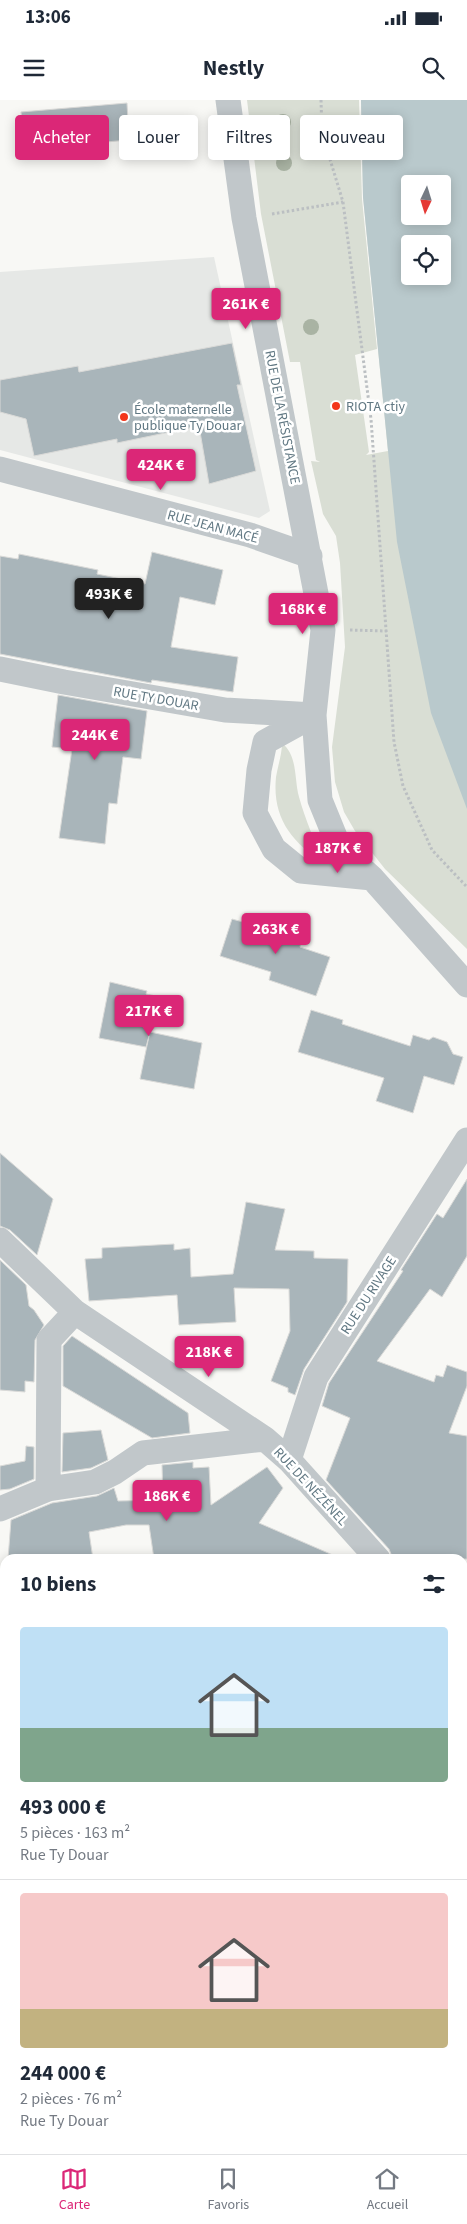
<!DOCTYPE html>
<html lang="fr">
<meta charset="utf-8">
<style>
body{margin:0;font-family:"Source Sans 3",sans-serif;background:#f6f6f7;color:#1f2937;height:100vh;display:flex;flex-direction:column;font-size:19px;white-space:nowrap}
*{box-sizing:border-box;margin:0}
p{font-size:16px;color:#747a83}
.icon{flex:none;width:28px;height:28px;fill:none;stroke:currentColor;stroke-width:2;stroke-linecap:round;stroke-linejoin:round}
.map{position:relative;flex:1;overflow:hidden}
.panel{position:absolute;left:0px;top:1454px;width:468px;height:601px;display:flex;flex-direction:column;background:#fff;border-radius:15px 15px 0 0;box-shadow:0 2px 12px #0003}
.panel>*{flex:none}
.banner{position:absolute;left:15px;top:15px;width:438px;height:45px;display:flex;gap:10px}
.needle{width:32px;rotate:184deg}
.fabs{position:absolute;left:401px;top:75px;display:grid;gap:10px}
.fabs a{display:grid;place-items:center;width:50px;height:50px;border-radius:5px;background:#fff;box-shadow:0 2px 12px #0003;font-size:25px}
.price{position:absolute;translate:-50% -42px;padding:0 11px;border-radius:5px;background:#db2777;color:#fff;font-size:16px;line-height:32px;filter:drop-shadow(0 1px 2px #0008)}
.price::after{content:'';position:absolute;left:50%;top:30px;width:15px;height:11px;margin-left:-8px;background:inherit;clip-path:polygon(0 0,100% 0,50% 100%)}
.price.current{background:#222;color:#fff}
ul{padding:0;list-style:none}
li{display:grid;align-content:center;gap:10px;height:265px;padding:0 20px}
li+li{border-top:1px solid #e0e1e3}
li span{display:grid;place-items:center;height:155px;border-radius:5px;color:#555}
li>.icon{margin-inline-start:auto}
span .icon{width:90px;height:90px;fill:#fffc;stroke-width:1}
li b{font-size:21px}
h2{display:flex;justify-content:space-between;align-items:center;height:60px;padding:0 20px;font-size:21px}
.pill{padding:0 18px;border-radius:5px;background:#fff;box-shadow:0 2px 12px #0003;font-size:18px;line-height:45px}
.pill.current{background:#db2777;color:#fff}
.status{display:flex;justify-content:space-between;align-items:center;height:35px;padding:0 25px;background:#fff;direction:ltr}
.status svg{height:14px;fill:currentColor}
header{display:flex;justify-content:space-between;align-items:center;height:65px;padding:0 20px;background:#fff;font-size:22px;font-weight:700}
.tabs{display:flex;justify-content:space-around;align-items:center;height:70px;border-top:1px solid #e0e1e3;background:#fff;font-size:14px;color:#747a83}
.tabs a{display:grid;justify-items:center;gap:2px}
.tabs .current{color:#db2777}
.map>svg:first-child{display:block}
</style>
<div class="status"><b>13:06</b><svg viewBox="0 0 49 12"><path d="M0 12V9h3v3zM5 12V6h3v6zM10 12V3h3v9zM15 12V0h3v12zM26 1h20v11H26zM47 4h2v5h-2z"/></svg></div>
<header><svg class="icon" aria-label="menu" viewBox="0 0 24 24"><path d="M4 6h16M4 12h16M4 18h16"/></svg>Nestly<svg class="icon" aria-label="search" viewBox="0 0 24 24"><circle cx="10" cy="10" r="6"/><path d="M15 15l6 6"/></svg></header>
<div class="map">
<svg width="467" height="2054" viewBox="0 0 467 2054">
<rect width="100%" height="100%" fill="#f8f8f5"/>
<path fill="#e6e8e6" d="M 214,157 L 270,411 L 259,418 L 0,350 L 0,172 Z"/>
<path fill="#d9ded4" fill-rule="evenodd" d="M 247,0 L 359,0 L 362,99 L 377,249 L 355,255 L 369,352 L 366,355 L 388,351 L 363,97 L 361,0 L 467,0 L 467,849 L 385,769 L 355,731 L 344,712 L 335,682 L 332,647 L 345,547 L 340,463 L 336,436 L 323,414 L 311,361 L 320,362 L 316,360 L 300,262 L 290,262 L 261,114 ZM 410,84 L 442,84 L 442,116 L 410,116 ZM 410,144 L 442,144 L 442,176 L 410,176 Z
M 282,643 C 298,656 294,679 299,697 C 305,719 315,741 323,762 C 291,742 272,717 276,677 C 278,665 282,654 282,643 Z"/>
<path fill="#b9c9cc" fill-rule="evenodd" d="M 361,0 L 467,0 L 467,709 L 431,613 L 397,442 L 363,97 ZM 410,84 L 442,84 L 442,116 L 410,116 ZM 410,144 L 442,144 L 442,176 L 410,176 Z"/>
<path fill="#a9b5ba" stroke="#dadad8" d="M 127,3 L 129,40 L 24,49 L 21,12 Z
M 232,243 L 241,285 L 237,285 L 256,371 L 209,384 L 199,326 L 117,343 L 117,339 L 34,356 L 26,319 L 0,312 L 0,280 L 78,266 L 79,272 Z
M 152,452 L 223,470 L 215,505 L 180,497 L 171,547 L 238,557 L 233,592 L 152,580 L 151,583 L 0,554 L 0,456 L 18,459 L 19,454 L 98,470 L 97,474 L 145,484 Z
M 58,595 L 147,611 L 141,659 L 123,657 L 117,704 L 109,703 L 105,744 L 59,738 L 72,649 L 52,647 Z
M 232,819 L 261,827 L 263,821 L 285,828 L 283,835 L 301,842 L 300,847 L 330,857 L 316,896 L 269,880 L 271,872 L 220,856 Z
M 110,882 L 147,891 L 146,894 L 161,897 L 150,932 L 202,943 L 194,989 L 140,979 L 149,936 L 146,947 L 99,938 Z
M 311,910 L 343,920 L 342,924 L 410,946 L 413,935 L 429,940 L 433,937 L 447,942 L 453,954 L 463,957 L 454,985 L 424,976 L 413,1013 L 376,1001 L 384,978 L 298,952 Z
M 0,1053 L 53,1099 L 37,1155 L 10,1130 L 0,1126 Z
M 467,1079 L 467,1156 L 442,1197 L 430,1189 L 377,1261 L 434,1282 L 436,1275 L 443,1277 L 447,1265 L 467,1272 L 467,1286 L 449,1333 L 467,1336 L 467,1459 L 393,1459 L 389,1449 L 326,1380 L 350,1318 L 322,1306 L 329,1283 L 403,1171 L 401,1170 L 437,1114 L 443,1118 Z
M 246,1102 L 285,1109 L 275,1150 L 314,1151 L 314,1158 L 348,1159 L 347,1202 L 304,1269 L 295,1295 L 288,1292 L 288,1288 L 271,1281 L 290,1231 L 289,1189 L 234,1188 L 236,1222 L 179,1225 L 177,1195 L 89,1201 L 85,1159 L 102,1158 L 102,1148 L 174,1144 L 174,1150 L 190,1148 L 191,1177 L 233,1174 Z
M 0,1160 L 26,1185 L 29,1206 L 34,1210 L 44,1225 L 35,1240 L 34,1282 L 25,1281 L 25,1292 L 0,1290 Z
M 72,1236 L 188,1313 L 190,1333 L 152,1338 L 63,1286 L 63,1246 Z
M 101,1330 L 108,1360 L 91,1368 L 62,1372 L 63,1333 Z
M 26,1346 L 34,1347 L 34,1379 L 10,1389 L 0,1390 L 0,1366 L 25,1361 Z
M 193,1362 L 193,1368 L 209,1367 L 211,1405 L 267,1367 L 283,1388 L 259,1423 L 342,1459 L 154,1459 L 149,1425 L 126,1425 L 89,1432 L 93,1459 L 8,1459 L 11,1420 L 52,1403 L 97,1396 L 114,1388 L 118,1401 L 163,1400 L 162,1365 Z"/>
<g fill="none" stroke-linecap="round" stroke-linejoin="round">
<path stroke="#bbbfc2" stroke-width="3" stroke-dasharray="2.5 2.5" stroke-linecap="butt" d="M 321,0 L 322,33 L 343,102 L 371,319 L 394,642 L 403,686 L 432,750 L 467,787
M 272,114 L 343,102
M 350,530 L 387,531"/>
<path stroke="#c1c7ca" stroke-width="12" d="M 266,2054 L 267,2050"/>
<path stroke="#c1c7ca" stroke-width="25" d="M 228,0 L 244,118 L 323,530 L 314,615 L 320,700 L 340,749 L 372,778 L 467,885
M 0,369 L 250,435 L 310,456
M 0,569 L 64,582 L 225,610 L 314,615
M 314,615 L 265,642 L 259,670 L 255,713 L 274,749 L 301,771 L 372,778
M 0,1140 L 75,1212 L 265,1339 L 289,1360 L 378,1459
M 289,1360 L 316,1277 L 467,1040
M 48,1389 L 49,1240 L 75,1212
M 0,1409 L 48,1389 L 95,1382 L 115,1372 L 143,1353 L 265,1339
M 462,1559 L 467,1565
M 0,1561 L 5,1562"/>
</g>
<g fill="#a9b3a3">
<circle cx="283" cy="22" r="8"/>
<circle cx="284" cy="63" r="8"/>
<circle cx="311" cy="227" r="8"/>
</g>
<g fill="#f3361b" stroke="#fff" stroke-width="2">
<circle cx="336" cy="306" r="5"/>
<circle cx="124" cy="317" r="5"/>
</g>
<g text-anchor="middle" stroke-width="5" stroke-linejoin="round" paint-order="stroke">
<g font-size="14" fill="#617883" stroke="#fff" text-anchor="start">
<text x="346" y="311">RIOTA ctiy</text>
<text x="134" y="314">École maternelle<tspan x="134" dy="16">publique Ty Douar</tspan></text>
</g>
<g font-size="14" fill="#617883" stroke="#fff">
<text transform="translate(283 317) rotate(79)" y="5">RUE DE LA RÉSISTANCE</text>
<text transform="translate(213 426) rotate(15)" y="5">RUE JEAN MACÉ</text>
<text transform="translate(156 598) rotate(10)" y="5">RUE TY DOUAR</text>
<text transform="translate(368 1195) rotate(-57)" y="5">RUE DU RIVAGE</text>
<text transform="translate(311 1386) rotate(47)" y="5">RUE DE NÉZÉNEL</text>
</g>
</g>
</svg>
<div class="fabs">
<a><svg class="needle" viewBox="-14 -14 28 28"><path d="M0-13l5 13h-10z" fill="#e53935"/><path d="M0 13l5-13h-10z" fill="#747a83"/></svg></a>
<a><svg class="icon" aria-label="locate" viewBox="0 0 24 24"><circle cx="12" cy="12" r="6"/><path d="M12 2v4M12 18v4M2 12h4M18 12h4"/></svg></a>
</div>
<b class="price" style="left:246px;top:230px">261K €</b>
<b class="price" style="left:161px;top:391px">424K €</b>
<b class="price current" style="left:109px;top:520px">493K €</b>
<b class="price" style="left:303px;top:535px">168K €</b>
<b class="price" style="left:95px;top:661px">244K €</b>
<b class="price" style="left:338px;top:774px">187K €</b>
<b class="price" style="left:276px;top:855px">263K €</b>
<b class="price" style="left:149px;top:937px">217K €</b>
<b class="price" style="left:209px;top:1278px">218K €</b>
<b class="price" style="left:167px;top:1422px">186K €</b>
<div class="banner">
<a class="pill current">Acheter</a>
<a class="pill">Louer</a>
<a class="pill">Filtres</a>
<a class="pill">Nouveau</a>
</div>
<section class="panel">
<h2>10 biens<svg class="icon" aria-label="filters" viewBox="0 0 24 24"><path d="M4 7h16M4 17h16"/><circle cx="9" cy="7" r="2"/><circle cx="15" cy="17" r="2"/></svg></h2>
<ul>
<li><span style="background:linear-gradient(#bfe0f5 65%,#7fa58c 0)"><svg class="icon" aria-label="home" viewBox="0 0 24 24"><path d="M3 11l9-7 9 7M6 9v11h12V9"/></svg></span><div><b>493 000 €</b><p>5 pièces · 163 m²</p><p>Rue Ty Douar</p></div></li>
<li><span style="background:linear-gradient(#f6c9c9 75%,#c2b280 0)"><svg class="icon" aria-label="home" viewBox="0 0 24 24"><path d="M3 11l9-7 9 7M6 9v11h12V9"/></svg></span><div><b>244 000 €</b><p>2 pièces · 76 m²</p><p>Rue Ty Douar</p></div></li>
</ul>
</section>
</div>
<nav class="tabs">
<a class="current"><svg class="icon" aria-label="map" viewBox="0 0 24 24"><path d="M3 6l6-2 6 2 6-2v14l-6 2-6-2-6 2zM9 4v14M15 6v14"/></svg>Carte</a>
<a><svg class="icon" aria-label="saved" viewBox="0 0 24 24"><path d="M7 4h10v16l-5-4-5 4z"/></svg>Favoris</a>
<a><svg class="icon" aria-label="home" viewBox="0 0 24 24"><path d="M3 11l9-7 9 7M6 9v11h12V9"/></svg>Accueil</a>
</nav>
